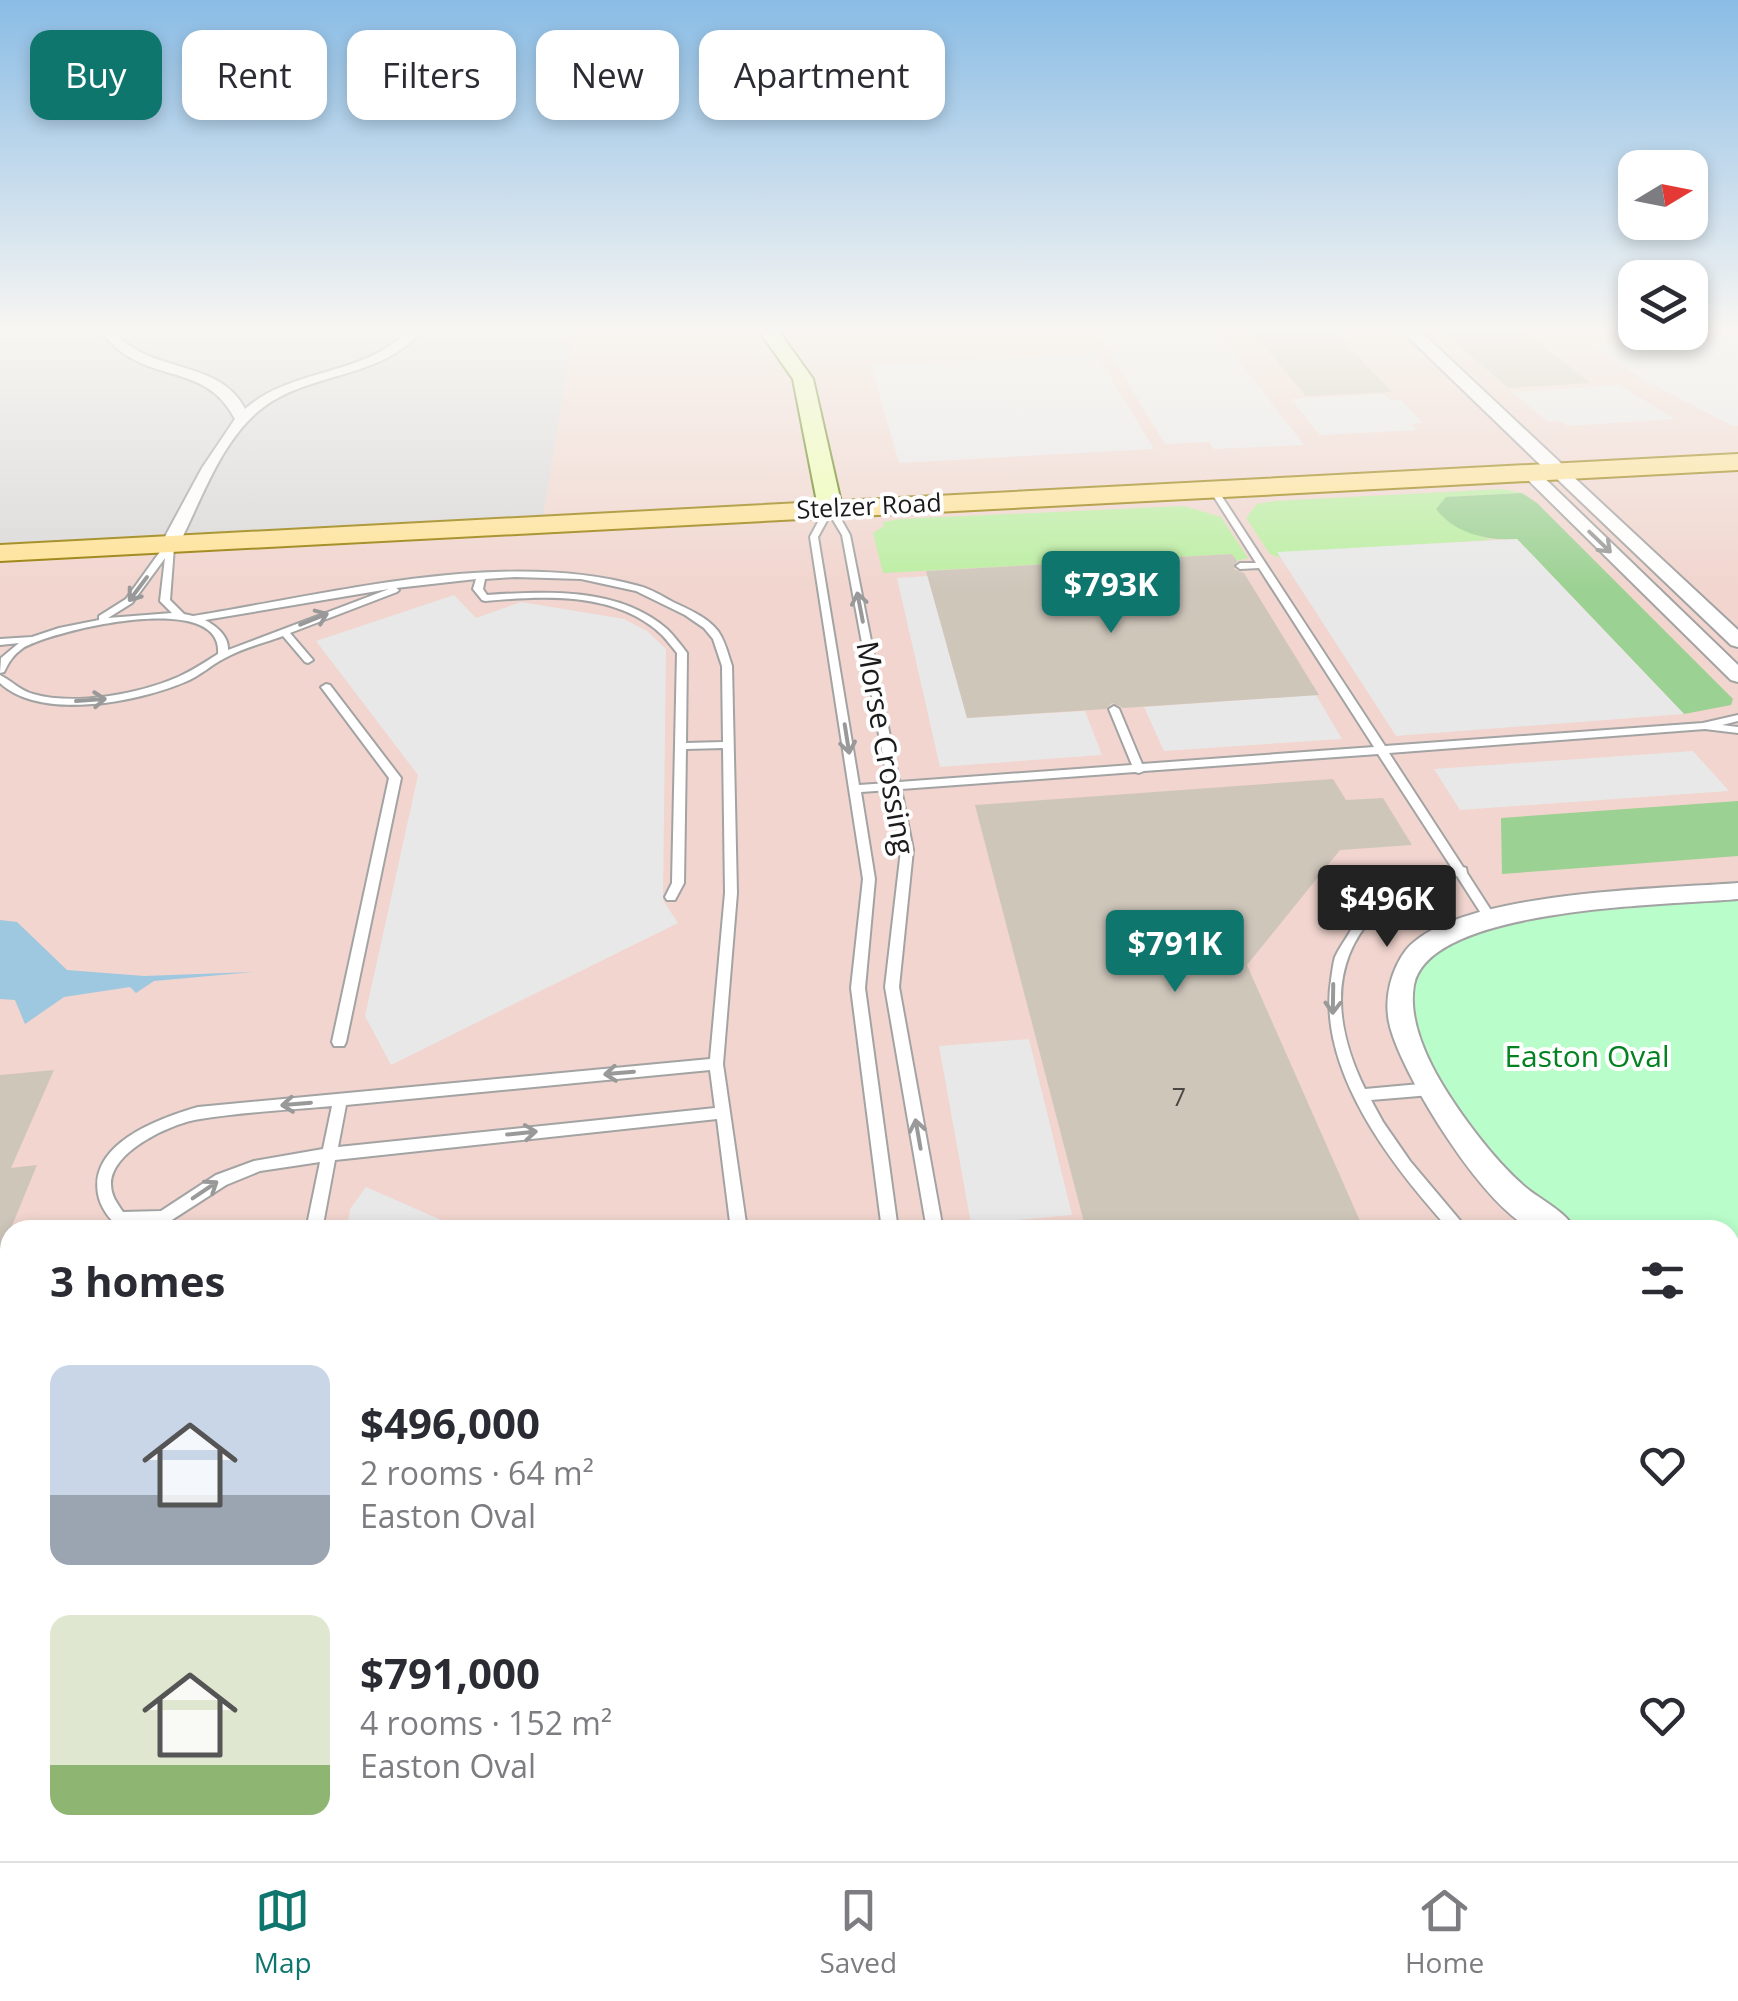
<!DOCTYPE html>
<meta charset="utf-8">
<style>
body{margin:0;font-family:"Open Sans",sans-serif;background:#f7f7f7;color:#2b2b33;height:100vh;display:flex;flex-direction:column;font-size:38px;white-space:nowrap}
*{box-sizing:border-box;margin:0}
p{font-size:32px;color:#7c7c81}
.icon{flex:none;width:55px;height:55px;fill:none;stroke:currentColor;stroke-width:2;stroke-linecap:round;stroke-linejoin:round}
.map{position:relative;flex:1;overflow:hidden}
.drawer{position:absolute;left:0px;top:1220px;width:1740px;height:642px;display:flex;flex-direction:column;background:#fff;border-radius:30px 30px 0 0;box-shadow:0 5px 15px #0003}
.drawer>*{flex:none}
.top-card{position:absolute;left:30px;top:30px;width:1000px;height:90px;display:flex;gap:20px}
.needle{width:65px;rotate:80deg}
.tools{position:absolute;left:1618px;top:150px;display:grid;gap:20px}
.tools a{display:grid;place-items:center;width:90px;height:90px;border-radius:20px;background:#fff;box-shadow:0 5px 15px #0003;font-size:50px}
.price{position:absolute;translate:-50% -85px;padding:0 22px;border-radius:10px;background:#0f766e;color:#fff;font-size:32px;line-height:65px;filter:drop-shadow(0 2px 5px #0008)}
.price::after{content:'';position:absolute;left:50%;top:60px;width:30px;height:22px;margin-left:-15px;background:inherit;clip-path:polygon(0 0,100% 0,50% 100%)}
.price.on{background:#222;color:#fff}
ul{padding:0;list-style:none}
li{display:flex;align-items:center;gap:30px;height:250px;padding:0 50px}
li span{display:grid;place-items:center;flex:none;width:280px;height:200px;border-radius:20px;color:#555}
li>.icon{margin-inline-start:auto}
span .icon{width:120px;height:120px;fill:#fffc;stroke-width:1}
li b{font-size:42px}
h2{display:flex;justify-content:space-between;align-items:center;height:120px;padding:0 50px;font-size:42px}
.tag{padding:0 35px;border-radius:20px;background:#fff;box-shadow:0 5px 15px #0003;font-size:35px;line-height:90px}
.tag.on{background:#0f766e;color:#fff}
.tabs{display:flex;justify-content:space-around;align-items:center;height:140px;border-top:2px solid #e1e1e2;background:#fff;font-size:28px;color:#7c7c81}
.tabs a{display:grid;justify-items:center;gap:5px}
.tabs .on{color:#0f766e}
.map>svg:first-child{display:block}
</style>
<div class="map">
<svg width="1738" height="1861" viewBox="0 0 1738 1861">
<rect width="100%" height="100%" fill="#efece1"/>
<path fill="#dbd9d9" d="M 0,329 L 574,329 L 543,524 L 0,553 Z"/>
<path fill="#f1d5ce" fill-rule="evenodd" d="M 574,329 L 1690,332 L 1690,329 L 1738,329 L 1738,1861 L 0,1861 L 0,553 L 542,524 ZM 10,1230 L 1730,1230 L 1730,1852 L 10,1852 Z"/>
<path fill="#bbeea2" d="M 1502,489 L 1522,493 L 1447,497 L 1476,535 L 1492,540 L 1278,553 L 1281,558 L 1270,554 L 1246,518 L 1257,504 L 1274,501 Z
M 1184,506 L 1221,517 L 1248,558 L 1236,561 L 1232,554 L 883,573 L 873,533 L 884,526 L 883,522 L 900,519 Z"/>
<path fill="#9bd192" d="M 1522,493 L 1537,503 L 1733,699 L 1731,705 L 1684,714 L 1517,539 C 1488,541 1455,534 1436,509 L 1446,497 Z
M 1738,801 L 1738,856 L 1502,874 L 1501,818 Z"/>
<path fill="#b9fdca" d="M 1738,891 L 1738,1284 L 1730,1284 L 1730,1230 L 1560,1230 L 1528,1209 L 1407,1044 L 1402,978 L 1488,915 Z"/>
<path fill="#e8e8e8" d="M 1095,329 L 1214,329 L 1304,445 L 1214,449 L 1209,442 L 1165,444 Z
M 1738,336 L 1738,426 L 1733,426 L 1642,379 L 1591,344 Z
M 1096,354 L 1154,449 L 899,463 L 871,365 Z
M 1619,385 L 1675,419 L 1567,426 L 1561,421 L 1548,422 L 1512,392 Z
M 1384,394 L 1390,400 L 1401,400 L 1423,423 L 1412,424 L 1417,430 L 1320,435 L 1291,399 Z
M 1517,539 L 1684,714 L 1396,736 L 1277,552 Z
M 928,576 L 967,718 L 1085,711 L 1102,755 L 940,767 L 897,578 Z
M 454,595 L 476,618 L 521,602 L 624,619 L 647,631 L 666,649 L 663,900 L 678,923 L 391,1065 L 365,1016 L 418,775 L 316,641 Z
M 1316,695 L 1342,739 L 1164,751 L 1144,707 Z
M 1693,751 L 1729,791 L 1460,810 L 1434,769 Z
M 1029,1039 L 1072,1215 L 971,1224 L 939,1046 Z
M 366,1187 L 464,1230 L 347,1230 L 350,1209 Z
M 1738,1655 L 1738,1861 L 1033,1861 L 1032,1853 L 1730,1852 L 1730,1656 Z
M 10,1807 L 10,1852 L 540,1853 L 536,1861 L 0,1861 L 0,1813 Z"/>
<path fill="#9ec7e0" d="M 0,920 L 17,922 L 67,970 L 144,976 L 253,972 L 154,981 L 136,993 L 130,987 L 64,997 L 25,1024 L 15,1000 L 0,999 Z"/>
<path fill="#cfc6ba" d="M 1250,329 L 1332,329 L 1392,392 L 1306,396 Z
M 1438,329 L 1520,329 L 1591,383 L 1509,388 Z
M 1232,554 L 1237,561 L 1234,569 L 1244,573 L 1319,695 L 1123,708 L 1112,703 L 1106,709 L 967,718 L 926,571 Z
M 1333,779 L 1346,800 L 1383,798 L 1412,845 L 1340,850 L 1247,965 L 1364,1230 L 1086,1230 L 975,805 Z
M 54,1070 L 11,1168 L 37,1165 L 0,1255 L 0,1075 Z"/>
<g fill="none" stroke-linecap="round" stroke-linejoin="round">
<g stroke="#a3a3a3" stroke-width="4">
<path id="service" d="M 1210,487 L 1217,489 L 1385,746 L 1703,723 L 1738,715 L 1738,721 L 1722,725 L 1738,727 L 1738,733 L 1705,729 L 1389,753 L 1463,867 L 1466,868 L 1467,873 L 1494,915 L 1488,919 L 1484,918 L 1457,876 C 1392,884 1341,932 1341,1000 C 1341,1030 1352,1063 1365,1089 L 1431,1083 L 1436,1085 L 1438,1089 L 1436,1093 L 1431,1095 L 1371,1100 L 1383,1122 L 1410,1161 L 1468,1230 L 1450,1230 C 1393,1167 1317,1071 1331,980 C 1332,973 1333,964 1335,957 C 1339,948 1346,939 1351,930 C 1372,892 1410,875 1452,868 L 1378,754 L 1144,771 L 1139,773 L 1135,772 L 901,789 L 913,850 L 899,987 L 943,1230 L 927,1230 L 885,987 L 901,850 L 890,790 L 861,792 L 875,879 L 865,988 L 898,1230 L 882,1230 L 851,988 L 863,879 L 810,537 L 827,505 L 833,505 L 850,535 L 899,782 L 1132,765 L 1109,709 L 1114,706 L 1119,709 L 1142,764 L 1374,747 L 1259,568 L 1240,569 L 1236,566 L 1240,563 L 1256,563 L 1209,489 ZM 830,515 L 842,535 L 888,783 L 859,785 L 818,537 Z
M 170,541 L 173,542 L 174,547 L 170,600 L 184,614 L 193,616 C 330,594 503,548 639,586 C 651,589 662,596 673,602 C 688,609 707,617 718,631 C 725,641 728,654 732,666 L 737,893 L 723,1064 L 747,1230 L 731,1230 L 717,1119 L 335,1160 L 322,1230 L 306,1230 L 320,1162 L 260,1171 L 226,1185 L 164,1225 L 119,1226 C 109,1220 100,1206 98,1194 C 89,1143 160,1118 198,1107 L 710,1059 L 725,893 L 723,748 L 686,749 L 684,883 L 675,900 L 667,900 L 665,897 L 672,883 L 677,653 C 672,647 667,640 662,635 C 616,591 543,596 485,601 L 482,600 L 473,589 L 476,579 L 396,588 L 399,590 L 397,592 L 290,633 L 313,660 L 308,663 L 305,662 L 283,636 C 264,643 243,648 225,658 C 211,665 200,676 185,682 C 138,702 41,721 0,683 L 0,675 C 12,681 19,690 33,694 C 74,706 139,694 178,677 C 192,671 205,662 218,654 C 224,589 54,630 23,648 C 13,655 9,662 4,672 L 0,673 L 1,658 L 19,643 L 0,645 L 0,639 L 32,637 L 59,628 L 99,620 L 99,616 L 126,599 L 167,542 ZM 165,558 L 160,601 L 172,613 L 108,618 L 132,603 ZM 515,577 L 581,579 L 636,591 L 685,615 L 704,628 L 713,639 L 722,666 L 723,742 L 686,743 L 687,653 C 681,645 674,636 667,629 C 619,587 547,591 487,595 L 483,589 L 485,579 ZM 389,589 L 228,650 C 229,636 216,626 205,620 ZM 710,1070 L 715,1108 L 338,1147 L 346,1105 ZM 332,1106 L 323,1149 L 254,1161 L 216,1175 L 161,1211 L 123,1212 C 117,1203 111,1196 111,1184 C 111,1151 172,1123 200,1119 C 243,1112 288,1110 332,1106 Z
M 326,684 L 330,685 L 401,778 L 346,1042 L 344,1046 L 334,1046 L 332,1042 L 389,778 L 321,687 Z
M 1730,1292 L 1738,1297 L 1738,1319 L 1730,1313 Z
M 1730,1352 L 1738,1352 L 1738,1368 L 1730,1368 Z
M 10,1768 L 10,1790 L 0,1794 L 0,1772 Z
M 570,1852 L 592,1852 L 588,1861 L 566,1861 Z
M 662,1852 L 684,1852 L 681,1861 L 659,1861 Z
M 959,1852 L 981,1852 L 982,1861 L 960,1861 Z
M 1021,1852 L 1043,1852 L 1044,1861 L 1022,1861 Z"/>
</g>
<g stroke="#a3a3a3" stroke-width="4">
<path id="minor" d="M 100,329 L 113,329 C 145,375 219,357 245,409 C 292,367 366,377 409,329 L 423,329 C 383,379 314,371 265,406 C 222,437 202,499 179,544 L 170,549 L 161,544 L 202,468 L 235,419 C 203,357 141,389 100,329 Z
M 1553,469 L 1565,469 L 1738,630 L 1738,647 L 1731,645 L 1553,475 Z
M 1525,471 L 1537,471 L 1738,665 L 1738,682 L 1731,680 L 1525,477 Z
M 1738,883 L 1738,899 C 1672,905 1429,906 1414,985 C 1405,1036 1449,1098 1478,1136 C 1492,1154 1507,1171 1524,1186 C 1540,1200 1566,1211 1575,1230 C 1564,1230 1548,1233 1537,1230 C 1489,1218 1398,1070 1389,1022 C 1384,998 1391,970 1406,950 C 1455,891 1662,889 1738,883 Z
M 1730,1269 L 1738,1269 L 1738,1299 L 1730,1299 Z"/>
</g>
<g stroke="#a3a3a3" stroke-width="4">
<path id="tertiary" d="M 1400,329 L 1418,329 L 1566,468 L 1569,472 L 1566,476 L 1552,476 Z"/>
</g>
<g stroke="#577700" stroke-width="4">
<path id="secondary" d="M 758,329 L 777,329 L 813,379 L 842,507 L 838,512 L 822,512 L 818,507 L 793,379 Z"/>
</g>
<g stroke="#957b00" stroke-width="4">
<path id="primary" d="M 1738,454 L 1738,470 L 0,561 L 0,545 Z"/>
</g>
<use href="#service" fill="#fff" fill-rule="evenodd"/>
<use href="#minor" fill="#fff" fill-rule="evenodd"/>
<use href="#tertiary" fill="#fff" fill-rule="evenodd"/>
<use href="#secondary" fill="#eefeb0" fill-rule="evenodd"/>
<use href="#primary" fill="#ffe296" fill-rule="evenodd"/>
</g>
<defs><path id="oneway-shaft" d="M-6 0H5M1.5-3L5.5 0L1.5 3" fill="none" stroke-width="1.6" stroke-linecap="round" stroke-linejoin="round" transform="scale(2.5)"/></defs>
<g stroke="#999">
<use href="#oneway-shaft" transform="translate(1600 542) rotate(44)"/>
<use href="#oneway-shaft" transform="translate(138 589) rotate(127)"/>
<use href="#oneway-shaft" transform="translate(860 607) rotate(-101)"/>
<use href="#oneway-shaft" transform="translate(314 619) rotate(-22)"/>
<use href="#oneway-shaft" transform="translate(91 700) rotate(-4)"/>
<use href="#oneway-shaft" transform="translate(847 739) rotate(81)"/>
<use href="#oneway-shaft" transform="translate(1333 999) rotate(91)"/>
<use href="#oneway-shaft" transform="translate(619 1073) rotate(175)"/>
<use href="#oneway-shaft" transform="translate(296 1104) rotate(175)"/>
<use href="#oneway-shaft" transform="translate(522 1133) rotate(-6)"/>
<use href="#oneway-shaft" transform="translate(918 1134) rotate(-100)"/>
<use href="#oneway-shaft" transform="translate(205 1190) rotate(-34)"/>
</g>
<linearGradient id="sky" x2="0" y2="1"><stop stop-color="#8abce5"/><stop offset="0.56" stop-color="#f8f6f2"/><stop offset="1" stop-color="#f8f6f2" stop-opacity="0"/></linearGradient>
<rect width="1738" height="590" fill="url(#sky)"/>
<g text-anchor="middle" stroke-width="8" stroke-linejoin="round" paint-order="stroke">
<g font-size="25" fill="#1c1c1c" stroke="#fff">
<text transform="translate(869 506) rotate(-3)" y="9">Stelzer Road</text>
</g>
<g font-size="25" fill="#494644">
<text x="1179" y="1106">7</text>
</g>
<g font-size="30" fill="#1c1c1c" stroke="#fff">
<text transform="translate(885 748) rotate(80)" y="10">Morse Crossing</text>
</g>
<g font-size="30" fill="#038222" stroke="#fff">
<text x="1587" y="1067">Easton Oval</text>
</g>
</g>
</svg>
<div class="tools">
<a><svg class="needle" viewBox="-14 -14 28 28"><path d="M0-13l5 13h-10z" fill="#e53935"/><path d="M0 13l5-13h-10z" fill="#7c7c81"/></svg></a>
<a><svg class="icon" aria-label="layers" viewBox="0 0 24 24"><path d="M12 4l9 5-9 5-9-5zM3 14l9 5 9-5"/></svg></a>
</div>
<b class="price" style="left:1111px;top:636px">$793K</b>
<b class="price on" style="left:1387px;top:950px">$496K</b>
<b class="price" style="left:1175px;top:995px">$791K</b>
<div class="top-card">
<a class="tag on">Buy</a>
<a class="tag">Rent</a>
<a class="tag">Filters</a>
<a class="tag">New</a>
<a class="tag">Apartment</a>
</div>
<section class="drawer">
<h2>3 homes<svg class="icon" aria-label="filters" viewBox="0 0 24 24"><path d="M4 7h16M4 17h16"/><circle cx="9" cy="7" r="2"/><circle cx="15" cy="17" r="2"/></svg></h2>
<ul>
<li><span style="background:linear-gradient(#c9d6e8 65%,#9aa5b1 0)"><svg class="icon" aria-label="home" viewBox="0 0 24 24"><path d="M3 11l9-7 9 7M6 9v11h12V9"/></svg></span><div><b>$496,000</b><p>2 rooms · 64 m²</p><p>Easton Oval</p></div><svg class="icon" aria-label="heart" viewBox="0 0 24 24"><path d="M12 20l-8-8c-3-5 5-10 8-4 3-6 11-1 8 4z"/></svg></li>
<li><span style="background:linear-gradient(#dfe7d0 75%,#8fb573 0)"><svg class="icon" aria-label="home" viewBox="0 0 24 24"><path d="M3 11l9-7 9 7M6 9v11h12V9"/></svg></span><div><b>$791,000</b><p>4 rooms · 152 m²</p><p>Easton Oval</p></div><svg class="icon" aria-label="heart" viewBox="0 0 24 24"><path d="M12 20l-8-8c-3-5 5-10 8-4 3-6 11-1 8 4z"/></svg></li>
</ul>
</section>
</div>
<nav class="tabs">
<a class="on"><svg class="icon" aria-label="map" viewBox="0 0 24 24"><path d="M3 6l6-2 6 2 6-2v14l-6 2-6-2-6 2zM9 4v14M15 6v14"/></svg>Map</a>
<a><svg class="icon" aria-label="saved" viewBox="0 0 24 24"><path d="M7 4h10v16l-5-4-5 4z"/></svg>Saved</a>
<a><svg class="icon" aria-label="home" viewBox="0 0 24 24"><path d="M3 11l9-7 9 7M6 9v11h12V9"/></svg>Home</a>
</nav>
